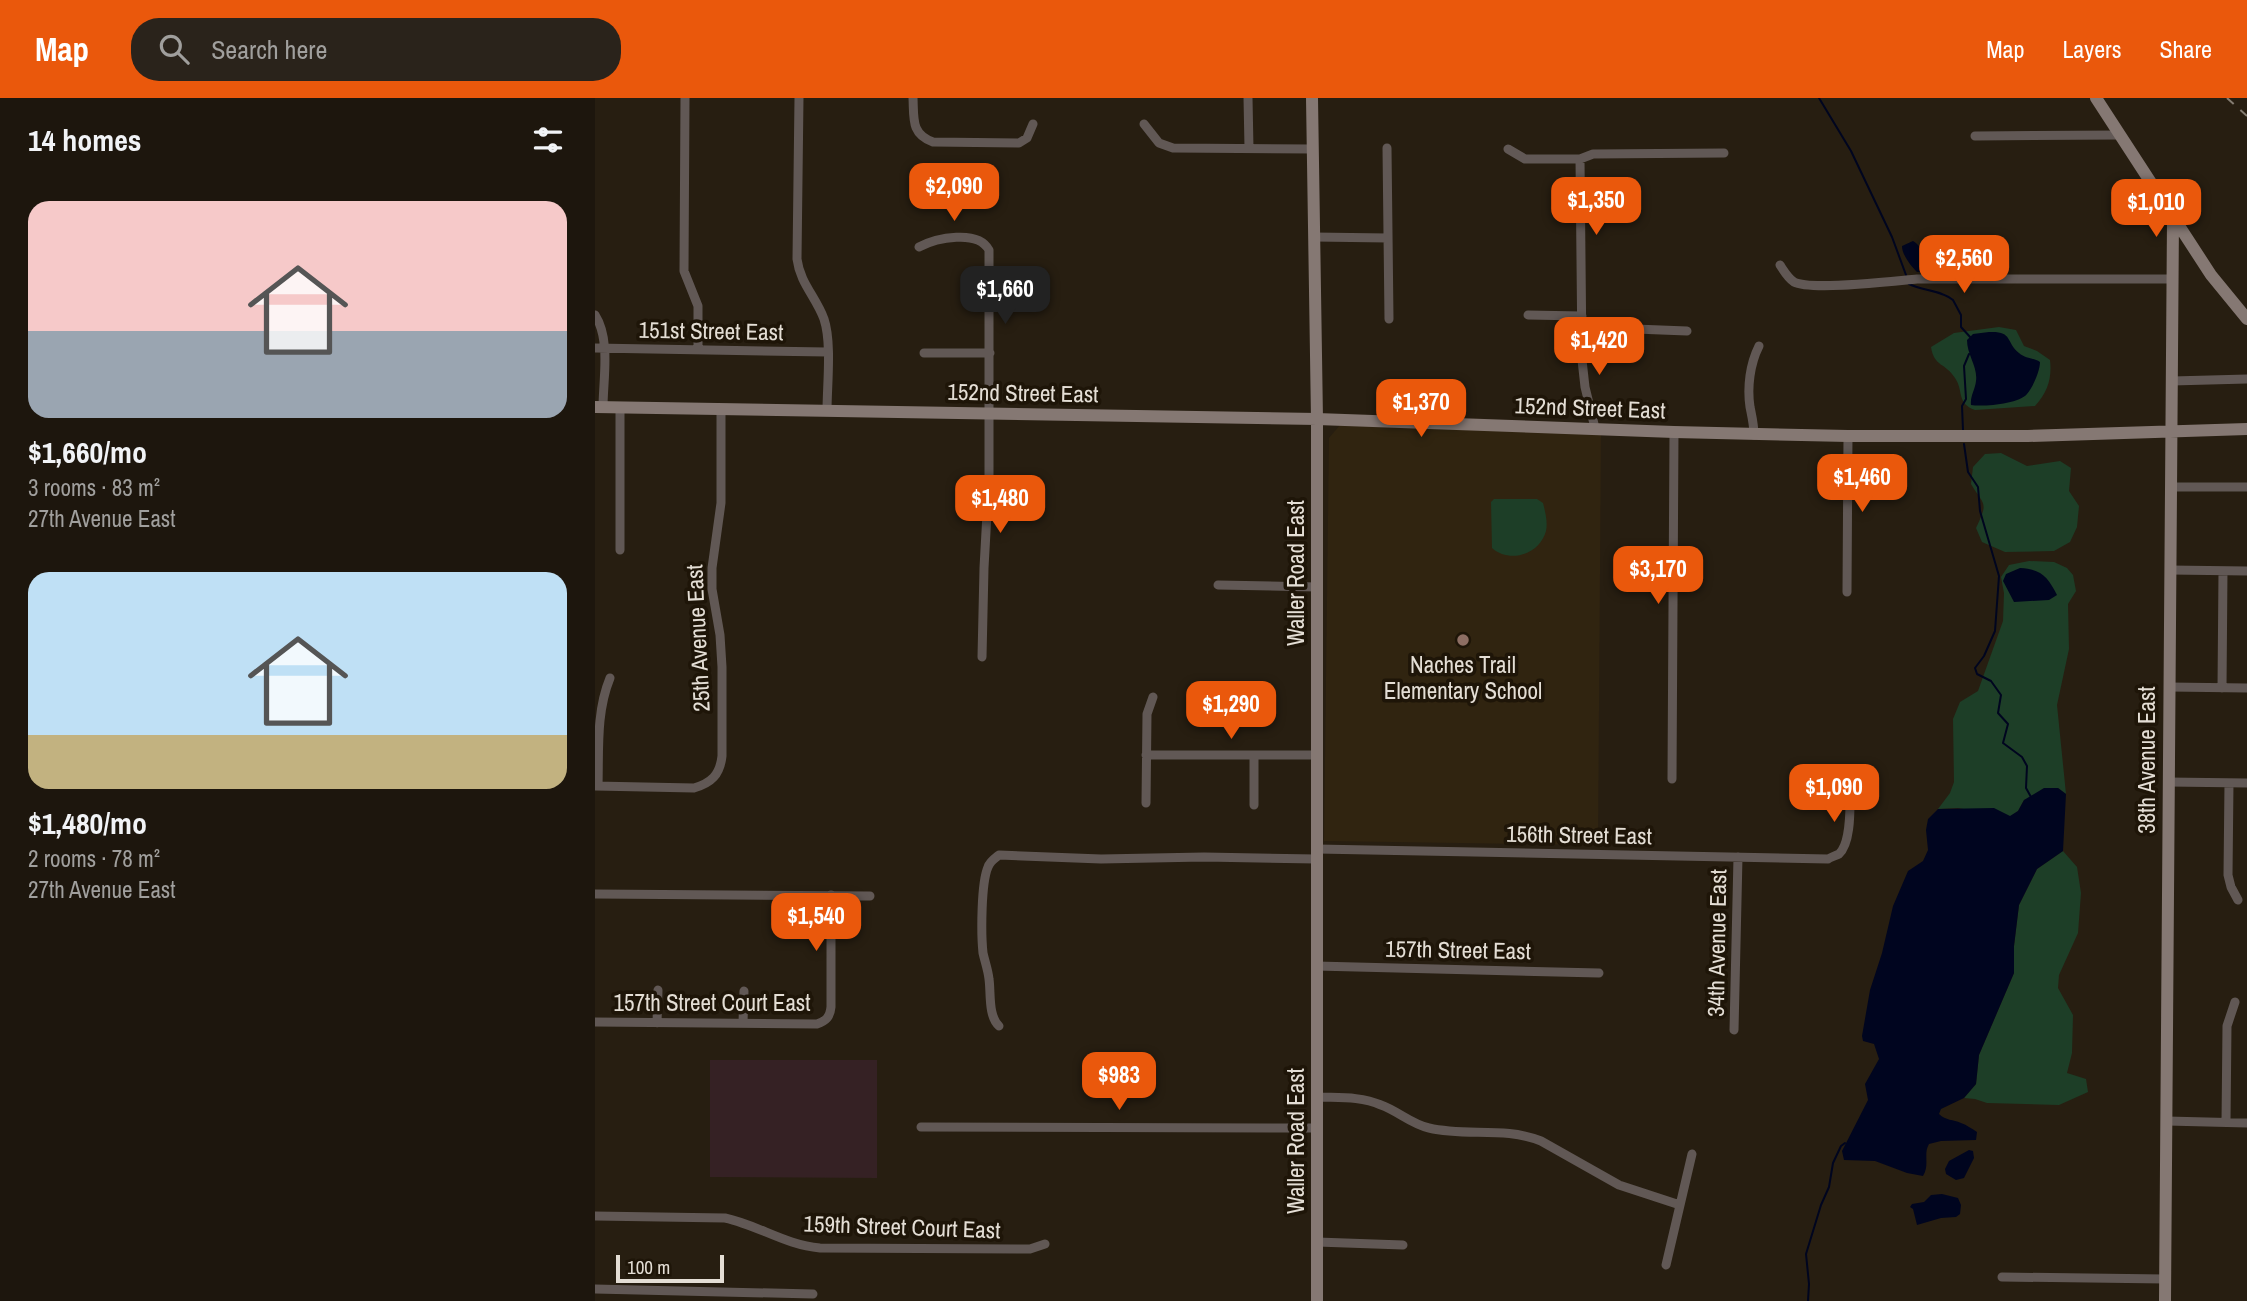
<!DOCTYPE html>
<meta charset="utf-8">
<style>
body{margin:0;font-family:"Archivo Narrow",sans-serif;background:#2a231b;color:#f1f3f6;height:100vh;display:flex;flex-direction:column;font-size:26px;white-space:nowrap}
*{box-sizing:border-box;margin:0}
p{font-size:23px;color:#a09f9d}
.icon{flex:none;width:38px;height:38px;fill:none;stroke:currentColor;stroke-width:2;stroke-linecap:round;stroke-linejoin:round}
.map{position:relative;flex:1;overflow:hidden}
.sheet{display:flex;flex-direction:column;background:#1d160d;width:595px}
.sheet>*{flex:none}
.scale{position:absolute;left:21px;bottom:18px;width:108px;box-sizing:border-box;padding-left:7px;border:4px solid #e4ded5;border-top:0;font-size:19px;line-height:24px;white-space:nowrap;color:#e4ded5;-webkit-text-stroke:5px #1e1508;paint-order:stroke}
.price{position:absolute;translate:-50% -60px;padding:0 16px;border-radius:14px;background:#ea580c;color:#fff;font-size:23px;line-height:46px;filter:drop-shadow(0 2px 4px #0008)}
.price::after{content:'';position:absolute;left:50%;top:42px;width:21px;height:16px;margin-left:-10px;background:inherit;clip-path:polygon(0 0,100% 0,50% 100%)}
.price.on{background:#222;color:#fff}
ul{padding:0;list-style:none}
li{display:grid;align-content:center;gap:14px;height:371px;padding:0 28px}
li span{display:grid;place-items:center;height:217px;border-radius:21px;color:#555}
li>.icon{margin-inline-start:auto}
span .icon{width:126px;height:126px;fill:#fffc;stroke-width:1}
li b{font-size:30px}
h2{display:flex;justify-content:space-between;align-items:center;height:84px;padding:0 28px;font-size:30px}
header{display:flex;align-items:center;gap:42px;box-sizing:border-box;height:98px;padding:0 35px;background:#ea580c;color:#fff}
header strong{font-size:33px}
nav{display:flex;gap:38px;margin-inline-start:auto;font-size:24px}
.search{width:490px;height:63px;background:#2a231b;display:flex;align-items:center;gap:18px;box-sizing:border-box;padding:0 24px;border-radius:28px;color:#a09f9d;font-size:26px}
main{display:flex;flex:1;min-height:0}
.map>svg:first-child{display:block}
</style>
<header>
<strong>Map</strong>
<div class="search"><svg class="icon" aria-label="search" viewBox="0 0 24 24"><circle cx="10" cy="10" r="6"/><path d="M15 15l6 6"/></svg>Search here</div>
<nav><a>Map</a><a>Layers</a><a>Share</a></nav>
</header>
<main>
<section class="sheet">
<h2>14 homes<svg class="icon" aria-label="filters" viewBox="0 0 24 24"><path d="M4 7h16M4 17h16"/><circle cx="9" cy="7" r="2"/><circle cx="15" cy="17" r="2"/></svg></h2>
<ul>
<li><span style="background:linear-gradient(#f6c9c9 60%,#9aa5b1 0)"><svg class="icon" aria-label="home" viewBox="0 0 24 24"><path d="M3 11l9-7 9 7M6 9v11h12V9"/></svg></span><div><b>$1,660/mo</b><p>3 rooms · 83 m²</p><p>27th Avenue East</p></div></li>
<li><span style="background:linear-gradient(#bfe0f5 75%,#c2b280 0)"><svg class="icon" aria-label="home" viewBox="0 0 24 24"><path d="M3 11l9-7 9 7M6 9v11h12V9"/></svg></span><div><b>$1,480/mo</b><p>2 rooms · 78 m²</p><p>27th Avenue East</p></div></li>
</ul>
</section>
<div class="map">
<svg width="1652" height="1203" viewBox="0 0 1652 1203">
<rect width="100%" height="100%" fill="#271e11"/>
<path fill="#302410" d="M 745,327 L 1006,336 L 1003,747 L 729,743 L 734,340 Z"/>
<path fill="#352124" d="M 115,962 L 282,962 L 282,1080 L 115,1079 Z"/>
<path fill="#1d3e27" d="M 1404,229 L 1421,232 L 1429,248 L 1442,253 L 1455,262 C 1457,280 1453,294 1440,308 L 1380,312 C 1361,305 1369,293 1360,280 C 1351,265 1339,269 1336,249 L 1359,235 Z
M 1406,355 L 1432,368 L 1465,363 L 1476,370 L 1474,393 L 1484,408 L 1482,429 L 1475,444 L 1459,453 L 1410,454 L 1387,444 L 1381,430 C 1394,403 1389,408 1376,386 L 1378,369 L 1390,356 Z
M 899,401 L 942,401 L 948,405 C 950,413 953,424 951,433 C 945,456 915,466 897,450 L 896,404 Z
M 1434,463 L 1459,464 L 1472,470 L 1478,477 L 1481,493 L 1473,506 L 1474,551 L 1462,607 L 1471,696 L 1463,690 L 1429,702 L 1423,713 L 1415,719 L 1363,710 L 1343,711 L 1355,695 L 1359,684 L 1358,621 L 1365,604 L 1383,593 L 1408,523 L 1409,495 L 1406,479 L 1414,467 Z
M 1468,753 L 1482,769 L 1486,795 L 1483,835 L 1464,877 L 1463,890 L 1478,917 L 1477,955 L 1472,975 L 1491,981 L 1493,994 L 1464,1007 L 1392,1005 L 1380,1001 L 1369,1000 L 1381,986 L 1384,957 L 1419,875 L 1419,848 L 1424,807 L 1442,771 Z"/>
<path fill="#00051f" d="M 1318,143 C 1327,148 1332,161 1334,171 L 1331,174 L 1322,174 C 1316,168 1307,157 1307,148 Z
M 1394,234 C 1418,233 1410,243 1424,255 C 1431,261 1439,260 1445,264 C 1445,273 1438,289 1432,296 C 1424,306 1388,309 1376,307 C 1375,298 1380,292 1381,283 C 1383,269 1372,257 1372,242 L 1378,236 Z
M 1425,470 C 1446,471 1453,479 1462,497 L 1454,502 L 1419,504 L 1408,483 L 1411,476 Z
M 1449,690 L 1463,690 L 1471,696 L 1468,753 L 1442,771 L 1424,807 L 1419,848 L 1419,875 L 1384,957 L 1381,986 L 1369,1000 L 1346,1011 L 1344,1016 C 1351,1023 1358,1021 1366,1025 C 1372,1027 1377,1031 1382,1034 L 1381,1042 L 1346,1043 L 1334,1046 C 1328,1056 1335,1067 1328,1078 L 1312,1075 L 1280,1063 L 1249,1062 L 1247,1053 L 1273,1002 L 1270,986 L 1284,961 L 1279,946 L 1268,943 L 1267,938 L 1275,892 L 1287,855 L 1298,808 L 1313,773 L 1328,763 L 1333,752 L 1331,732 L 1333,721 L 1343,711 L 1399,710 L 1415,718 L 1423,713 L 1429,702 Z
M 1374,1052 L 1378,1053 L 1379,1060 L 1369,1080 L 1361,1082 L 1351,1076 L 1350,1071 L 1354,1063 Z
M 1347,1096 L 1363,1100 L 1366,1107 L 1365,1116 L 1361,1119 L 1346,1120 L 1322,1127 L 1318,1111 L 1315,1109 L 1317,1106 L 1329,1104 L 1336,1097 Z"/>
<g fill="none" stroke-linecap="round" stroke-linejoin="round">
<path stroke="#00051f" stroke-width="2" d="M 1224,0 L 1256,53 L 1297,139 L 1311,177
M 1314,186 C 1328,193 1346,192 1358,202 L 1366,217 L 1366,229 L 1376,240
M 1368,332 L 1367,308 L 1371,301 L 1369,268 L 1374,256
M 1369,346 L 1373,374 L 1383,389 L 1385,413 L 1404,478 L 1400,533 L 1389,558 L 1380,570 L 1382,576 L 1396,583 L 1406,597 L 1403,615 L 1413,626 L 1408,645 L 1427,659 L 1432,668 L 1431,690 L 1436,699
M 1213,1203 L 1214,1186 L 1211,1156 L 1226,1107 L 1234,1089 L 1238,1065 L 1246,1048 L 1250,1045"/>
<path stroke="#615855" stroke-width="9" d="M 90,0 L 89,173 L 103,208 L 103,251
M 204,0 L 202,161 C 205,185 221,199 229,221 C 237,245 232,287 232,313
M 318,0 C 319,21 316,36 338,44 L 424,45 L 432,40 L 438,26
M 653,0 L 654,50
M 549,26 L 564,45 L 578,50 L 718,51
M 1380,38 L 1524,37
M 792,50 L 794,221
M 913,51 L 930,61 L 985,61 L 998,56 L 1129,55
M 985,61 L 987,262 L 990,289 L 1000,330
M 719,139 L 793,140
M 324,149 C 341,140 383,131 394,152 L 394,379 L 389,470 L 387,559
M 1185,167 C 1189,173 1193,180 1199,184 C 1216,193 1299,183 1322,181 L 1577,181
M 0,217 C 16,242 8,281 8,310
M 933,217 L 987,218
M 988,229 L 1092,233
M 0,250 L 232,254
M 329,255 L 395,255
M 1577,283 L 1652,281
M 1159,337 C 1159,327 1157,319 1155,309 C 1152,289 1155,266 1164,248
M 1576,389 L 1652,389
M 25,452 L 25,310
M 1575,472 L 1652,473
M 623,487 L 722,489
M 1252,494 L 1253,338
M 1574,589 L 1652,590
M 1627,590 L 1628,473
M 551,657 L 722,657
M 659,658 L 659,707
M 1077,681 L 1079,334
M 1573,684 L 1652,685
M 1634,685 L 1633,777 L 1636,789 L 1643,802
M 0,688 L 99,690 C 116,685 125,677 127,658 L 127,569 L 125,537 L 117,491 L 117,470 L 126,405 L 126,312
M 3,688 C 4,652 1,614 15,580
M 551,705 L 552,616 L 558,599
M 722,751 L 1233,761 C 1234,760 1242,757 1244,756 C 1255,746 1255,717 1255,703
M 0,796 L 275,798
M 721,868 L 1004,875
M 0,924 L 222,926 C 231,923 235,919 236,909 L 236,797
M 62,925 L 63,892
M 148,925 L 149,893
M 404,928 C 393,918 396,895 394,881 C 393,872 390,864 388,855 C 386,836 386,785 393,769 C 395,763 399,761 404,757 L 506,761 L 609,759 L 721,761
M 1139,932 L 1143,759
M 722,999 C 743,1000 765,998 786,1007 C 803,1013 816,1026 834,1030 C 871,1039 909,1028 946,1043 L 1024,1087 L 1085,1107
M 1572,1023 L 1652,1025
M 1631,1024 L 1632,928 L 1640,904
M 326,1029 L 722,1030
M 0,1118 L 130,1120 C 163,1127 190,1147 225,1150 L 435,1151 L 450,1146
M 722,1144 L 808,1147
M 1071,1167 L 1097,1056
M 1407,1179 L 1570,1181
M 0,1191 L 218,1196"/>
<path stroke="#857873" stroke-width="12" d="M 717,0 L 722,321 L 722,1203
M 1501,0 L 1616,177 L 1652,221
M 0,309 L 722,321 L 1079,334 L 1253,338 L 1433,338 L 1652,331
M 1570,1203 L 1578,121"/>
<path stroke="#847c71" stroke-width="2" stroke-dasharray="9 9" stroke-linecap="butt" d="M 1632,0 L 1652,18"/>
</g>
<circle fill="#8d6e63" stroke="#1e1508" stroke-width="2.5" cx="868" cy="542" r="7"/>
<g text-anchor="middle" stroke-width="7" stroke-linejoin="round" paint-order="stroke">
<g font-size="23" fill="#e4ded5" stroke="#1e1508">
<text transform="translate(116 233) rotate(1)" y="8">151st Street East</text>
<text transform="translate(428 295) rotate(1)" y="8">152nd Street East</text>
<text transform="translate(995 310) rotate(2)" y="8">152nd Street East</text>
<text transform="translate(701 475) rotate(-90)" y="8">Waller Road East</text>
<text transform="translate(103 540) rotate(-93)" y="8">25th Avenue East</text>
<text transform="translate(1552 662) rotate(-90)" y="8">38th Avenue East</text>
<text transform="translate(984 737) rotate(1)" y="8">156th Street East</text>
<text transform="translate(1122 845) rotate(-89)" y="8">34th Avenue East</text>
<text transform="translate(863 852) rotate(1)" y="8">157th Street East</text>
<text x="117" y="913">157th Street Court East</text>
<text transform="translate(701 1043) rotate(-90)" y="8">Waller Road East</text>
<text transform="translate(307 1129) rotate(2)" y="8">159th Street Court East</text>
</g>
<g font-size="23" fill="#e4ded5" stroke="#1e1508">
<text x="868" y="575">Naches Trail<tspan x="868" dy="26">Elementary School</tspan></text>
</g>
</g>
</svg>
<div class="scale">100 m</div>
<b class="price" style="left:359px;top:125px">$2,090</b>
<b class="price" style="left:1001px;top:139px">$1,350</b>
<b class="price" style="left:1561px;top:141px">$1,010</b>
<b class="price" style="left:1369px;top:197px">$2,560</b>
<b class="price on" style="left:410px;top:228px">$1,660</b>
<b class="price" style="left:1004px;top:279px">$1,420</b>
<b class="price" style="left:826px;top:341px">$1,370</b>
<b class="price" style="left:1267px;top:416px">$1,460</b>
<b class="price" style="left:405px;top:437px">$1,480</b>
<b class="price" style="left:1063px;top:508px">$3,170</b>
<b class="price" style="left:636px;top:643px">$1,290</b>
<b class="price" style="left:1239px;top:726px">$1,090</b>
<b class="price" style="left:221px;top:855px">$1,540</b>
<b class="price" style="left:524px;top:1014px">$983</b>
</div>
</main>
